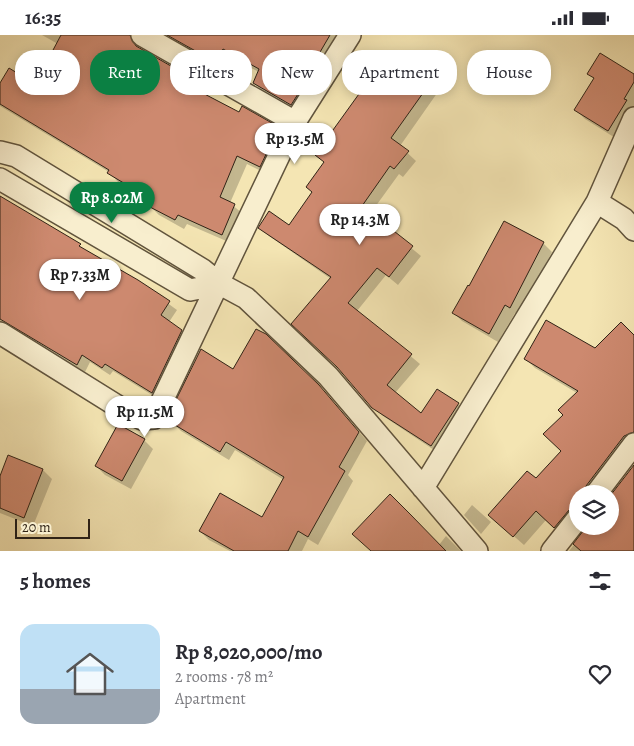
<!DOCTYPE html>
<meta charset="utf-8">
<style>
body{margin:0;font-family:Alegreya,serif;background:#f7f7f7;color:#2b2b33;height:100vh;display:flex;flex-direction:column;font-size:19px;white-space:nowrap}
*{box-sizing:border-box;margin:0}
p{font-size:16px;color:#7c7c81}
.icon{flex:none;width:28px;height:28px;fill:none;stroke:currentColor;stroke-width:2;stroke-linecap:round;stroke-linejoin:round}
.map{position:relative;height:516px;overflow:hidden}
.drawer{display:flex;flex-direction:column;background:#fff;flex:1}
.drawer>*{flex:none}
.banner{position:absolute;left:15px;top:15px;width:605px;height:45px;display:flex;gap:10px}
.buttons{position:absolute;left:569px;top:450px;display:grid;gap:10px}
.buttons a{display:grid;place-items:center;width:50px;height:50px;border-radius:50%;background:#fff;box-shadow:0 2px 12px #0003;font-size:25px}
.scale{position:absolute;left:15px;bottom:12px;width:75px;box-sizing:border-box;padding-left:5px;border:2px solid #302316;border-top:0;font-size:14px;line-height:18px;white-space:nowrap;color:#302316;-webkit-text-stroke:4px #f8eece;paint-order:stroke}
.price{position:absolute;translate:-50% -42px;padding:0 11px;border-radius:18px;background:#fff;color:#222;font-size:16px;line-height:32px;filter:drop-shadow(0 1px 2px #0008)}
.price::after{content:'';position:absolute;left:50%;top:30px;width:15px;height:11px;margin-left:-8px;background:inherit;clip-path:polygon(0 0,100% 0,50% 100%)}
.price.on{background:#0b8043;color:#fff}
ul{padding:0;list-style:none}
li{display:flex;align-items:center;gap:15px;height:125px;padding:0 20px}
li+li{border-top:1px solid #e1e1e2}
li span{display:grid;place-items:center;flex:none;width:140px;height:100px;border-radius:15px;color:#555}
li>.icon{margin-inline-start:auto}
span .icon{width:60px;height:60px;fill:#fffc;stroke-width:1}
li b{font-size:21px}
h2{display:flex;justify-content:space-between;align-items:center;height:60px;padding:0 20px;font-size:21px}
.pill{padding:0 18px;border-radius:20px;background:#fff;box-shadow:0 2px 12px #0003;font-size:18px;line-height:45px}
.pill.on{background:#0b8043;color:#fff}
.status{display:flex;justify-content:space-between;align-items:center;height:35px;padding:0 25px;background:#fff;direction:ltr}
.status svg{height:14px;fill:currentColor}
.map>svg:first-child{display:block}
</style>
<div class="status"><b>16:35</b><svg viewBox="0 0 49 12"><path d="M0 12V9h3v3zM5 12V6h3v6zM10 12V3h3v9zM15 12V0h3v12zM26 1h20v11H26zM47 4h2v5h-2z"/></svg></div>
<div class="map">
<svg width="634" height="516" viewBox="0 0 634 516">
<rect width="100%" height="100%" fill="#f4e5b3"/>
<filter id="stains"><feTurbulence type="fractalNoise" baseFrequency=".004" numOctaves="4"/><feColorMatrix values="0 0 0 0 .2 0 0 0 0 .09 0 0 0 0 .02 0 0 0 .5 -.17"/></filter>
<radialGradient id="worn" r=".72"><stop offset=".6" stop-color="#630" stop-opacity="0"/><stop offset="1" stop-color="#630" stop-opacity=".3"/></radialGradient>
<path fill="#0003" d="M 42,0 L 143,0 L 138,9 L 139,13 L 196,47 L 206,56 L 204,60 L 239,78 L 278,93 L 287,102 L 269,140 L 247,129 L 230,168 L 243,179 L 231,208 L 187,189 L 184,194 L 159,180 L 150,171 L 152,167 L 118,147 L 109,137 L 0,71 L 0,50 L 36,50 L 58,9 Z
M 162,0 L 344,0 L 300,79 L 263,57 L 254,48 L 259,37 L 232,23 L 228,31 L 220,27 L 218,32 Z
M 589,39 L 634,40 L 634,71 L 617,104 L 585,84 L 576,75 L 595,44 Z
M 432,45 L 440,54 L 400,111 L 416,126 L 403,142 L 399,139 L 370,179 L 421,221 L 398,250 L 386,240 L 357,276 L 420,329 L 395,358 L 421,380 L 458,369 L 467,378 L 440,419 L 383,381 L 373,372 L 331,244 L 269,201 L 260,193 L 290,192 L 313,157 L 325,128 L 316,120 Z
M 0,163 L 137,246 L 177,275 L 169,287 L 189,303 L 160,365 L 113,336 L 110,340 L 90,327 L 85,337 L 0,286 Z
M 504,188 L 543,208 L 552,217 L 519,281 L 515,278 L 498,307 L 462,286 L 453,277 L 470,253 Z
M 634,302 L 634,411 L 597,459 L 578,459 L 578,487 L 565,502 L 546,485 L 524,510 L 500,489 L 562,416 L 565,380 L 577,358 L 535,333 L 525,323 L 595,315 Z
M 233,336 L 318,350 L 367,406 L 348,440 L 353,446 L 318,510 L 308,504 L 302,516 L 230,516 L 209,505 L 200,496 L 262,484 L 284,445 L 235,415 L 229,425 L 181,396 L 172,387 L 179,375 L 175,371 Z
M 144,405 L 153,414 L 131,454 L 105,440 L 96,431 Z
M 9,422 L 43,435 L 52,444 L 33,491 L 0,478 L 0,440 L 2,440 Z
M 634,432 L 634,516 L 569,516 L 589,491 L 610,491 L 610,463 Z
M 472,470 L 491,487 L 481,499 L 464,480 Z
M 446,501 L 461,516 L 371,516 L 439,510 Z"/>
<path fill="#cd896f" stroke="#302316" d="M 61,0 L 130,0 L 136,11 L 197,46 L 193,53 L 239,77 L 242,71 L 279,92 L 260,132 L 237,121 L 220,162 L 235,169 L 222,200 L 178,180 L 175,185 L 148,171 L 152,165 L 107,138 L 109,135 L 0,69 L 0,48 L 9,33 L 35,49 Z
M 167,0 L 330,0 L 316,24 L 319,26 L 291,70 L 253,48 L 259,34 L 223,14 L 218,22 L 211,18 L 208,23 Z
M 393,17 L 433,44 L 391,103 L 409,116 L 394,134 L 390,131 L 362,171 L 413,211 L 389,242 L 377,233 L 348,268 L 412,319 L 387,350 L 421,378 L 437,354 L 459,368 L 431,411 L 372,373 L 337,332 L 291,289 L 331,242 L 258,193 L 269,176 L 289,190 L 312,157 L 306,152 L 324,127 L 315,120 L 369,45 L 371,47 Z
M 600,18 L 634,39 L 634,47 L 624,64 L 627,65 L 608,96 L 574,75 L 594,43 L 587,39 Z
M 0,161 L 81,209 L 79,211 L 138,245 L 170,266 L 161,280 L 182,295 L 152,358 L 105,329 L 102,333 L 82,320 L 77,330 L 0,284 Z
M 504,186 L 544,207 L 510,273 L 505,270 L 489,299 L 452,278 L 468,250 L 469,251 Z
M 546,285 L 595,313 L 621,287 L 634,300 L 634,397 L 624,401 L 586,451 L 584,459 L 578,459 L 578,471 L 569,475 L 554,493 L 536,476 L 513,502 L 488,480 L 527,436 L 536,443 L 561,416 L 543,399 L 563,380 L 558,375 L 578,356 L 524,324 Z
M 256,294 L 266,299 L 319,350 L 359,397 L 339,432 L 345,436 L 308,502 L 298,496 L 288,516 L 234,516 L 199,496 L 220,458 L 262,482 L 284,442 L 226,407 L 220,417 L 170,387 L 178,374 L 173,371 L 201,314 L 233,334 Z
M 118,389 L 145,404 L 122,446 L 95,431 Z
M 8,420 L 43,434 L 24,483 L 0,473 L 0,441 Z
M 634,430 L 634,516 L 581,516 L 573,509 L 587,491 L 610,491 L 610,461 Z
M 390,459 L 411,480 L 446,516 L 371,516 L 352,499 Z"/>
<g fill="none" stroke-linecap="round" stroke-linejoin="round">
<g stroke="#61543d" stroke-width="24">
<path id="street" d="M 142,0 L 295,87
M 0,117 L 16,121 L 203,235 L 220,249 L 246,263 L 328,341 L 477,516
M 0,144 L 190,255 L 220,249
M 597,167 L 624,184 L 634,195
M 0,298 L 122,374 L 142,384 L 154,383 L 295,87 L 350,0
M 423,453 L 597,167 L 634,83
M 596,459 L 634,409
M 552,516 L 578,483"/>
</g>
<use href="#street" stroke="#f8eece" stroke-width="21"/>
</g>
<rect width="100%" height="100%" filter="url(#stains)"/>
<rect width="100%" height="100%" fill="url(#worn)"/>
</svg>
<div class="buttons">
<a><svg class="icon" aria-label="layers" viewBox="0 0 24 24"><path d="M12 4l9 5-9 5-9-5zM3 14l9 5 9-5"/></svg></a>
</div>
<div class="scale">20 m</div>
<b class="price" style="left:295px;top:130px">Rp 13.5M</b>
<b class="price on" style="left:112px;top:189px">Rp 8.02M</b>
<b class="price" style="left:360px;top:211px">Rp 14.3M</b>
<b class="price" style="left:80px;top:266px">Rp 7.33M</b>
<b class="price" style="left:145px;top:403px">Rp 11.5M</b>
<div class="banner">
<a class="pill">Buy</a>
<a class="pill on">Rent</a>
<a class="pill">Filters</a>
<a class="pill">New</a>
<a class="pill">Apartment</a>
<a class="pill">House</a>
</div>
</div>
<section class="drawer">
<h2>5 homes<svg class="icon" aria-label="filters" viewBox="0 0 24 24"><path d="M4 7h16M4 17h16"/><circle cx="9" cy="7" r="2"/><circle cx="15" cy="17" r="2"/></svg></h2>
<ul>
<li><span style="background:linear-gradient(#bfe0f5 65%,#9aa5b1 0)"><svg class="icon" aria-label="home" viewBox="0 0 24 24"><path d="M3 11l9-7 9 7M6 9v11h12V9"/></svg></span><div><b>Rp 8,020,000/mo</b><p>2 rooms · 78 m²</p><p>Apartment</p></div><svg class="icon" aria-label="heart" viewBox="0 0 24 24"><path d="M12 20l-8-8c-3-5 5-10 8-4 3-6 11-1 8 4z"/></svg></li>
</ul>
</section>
